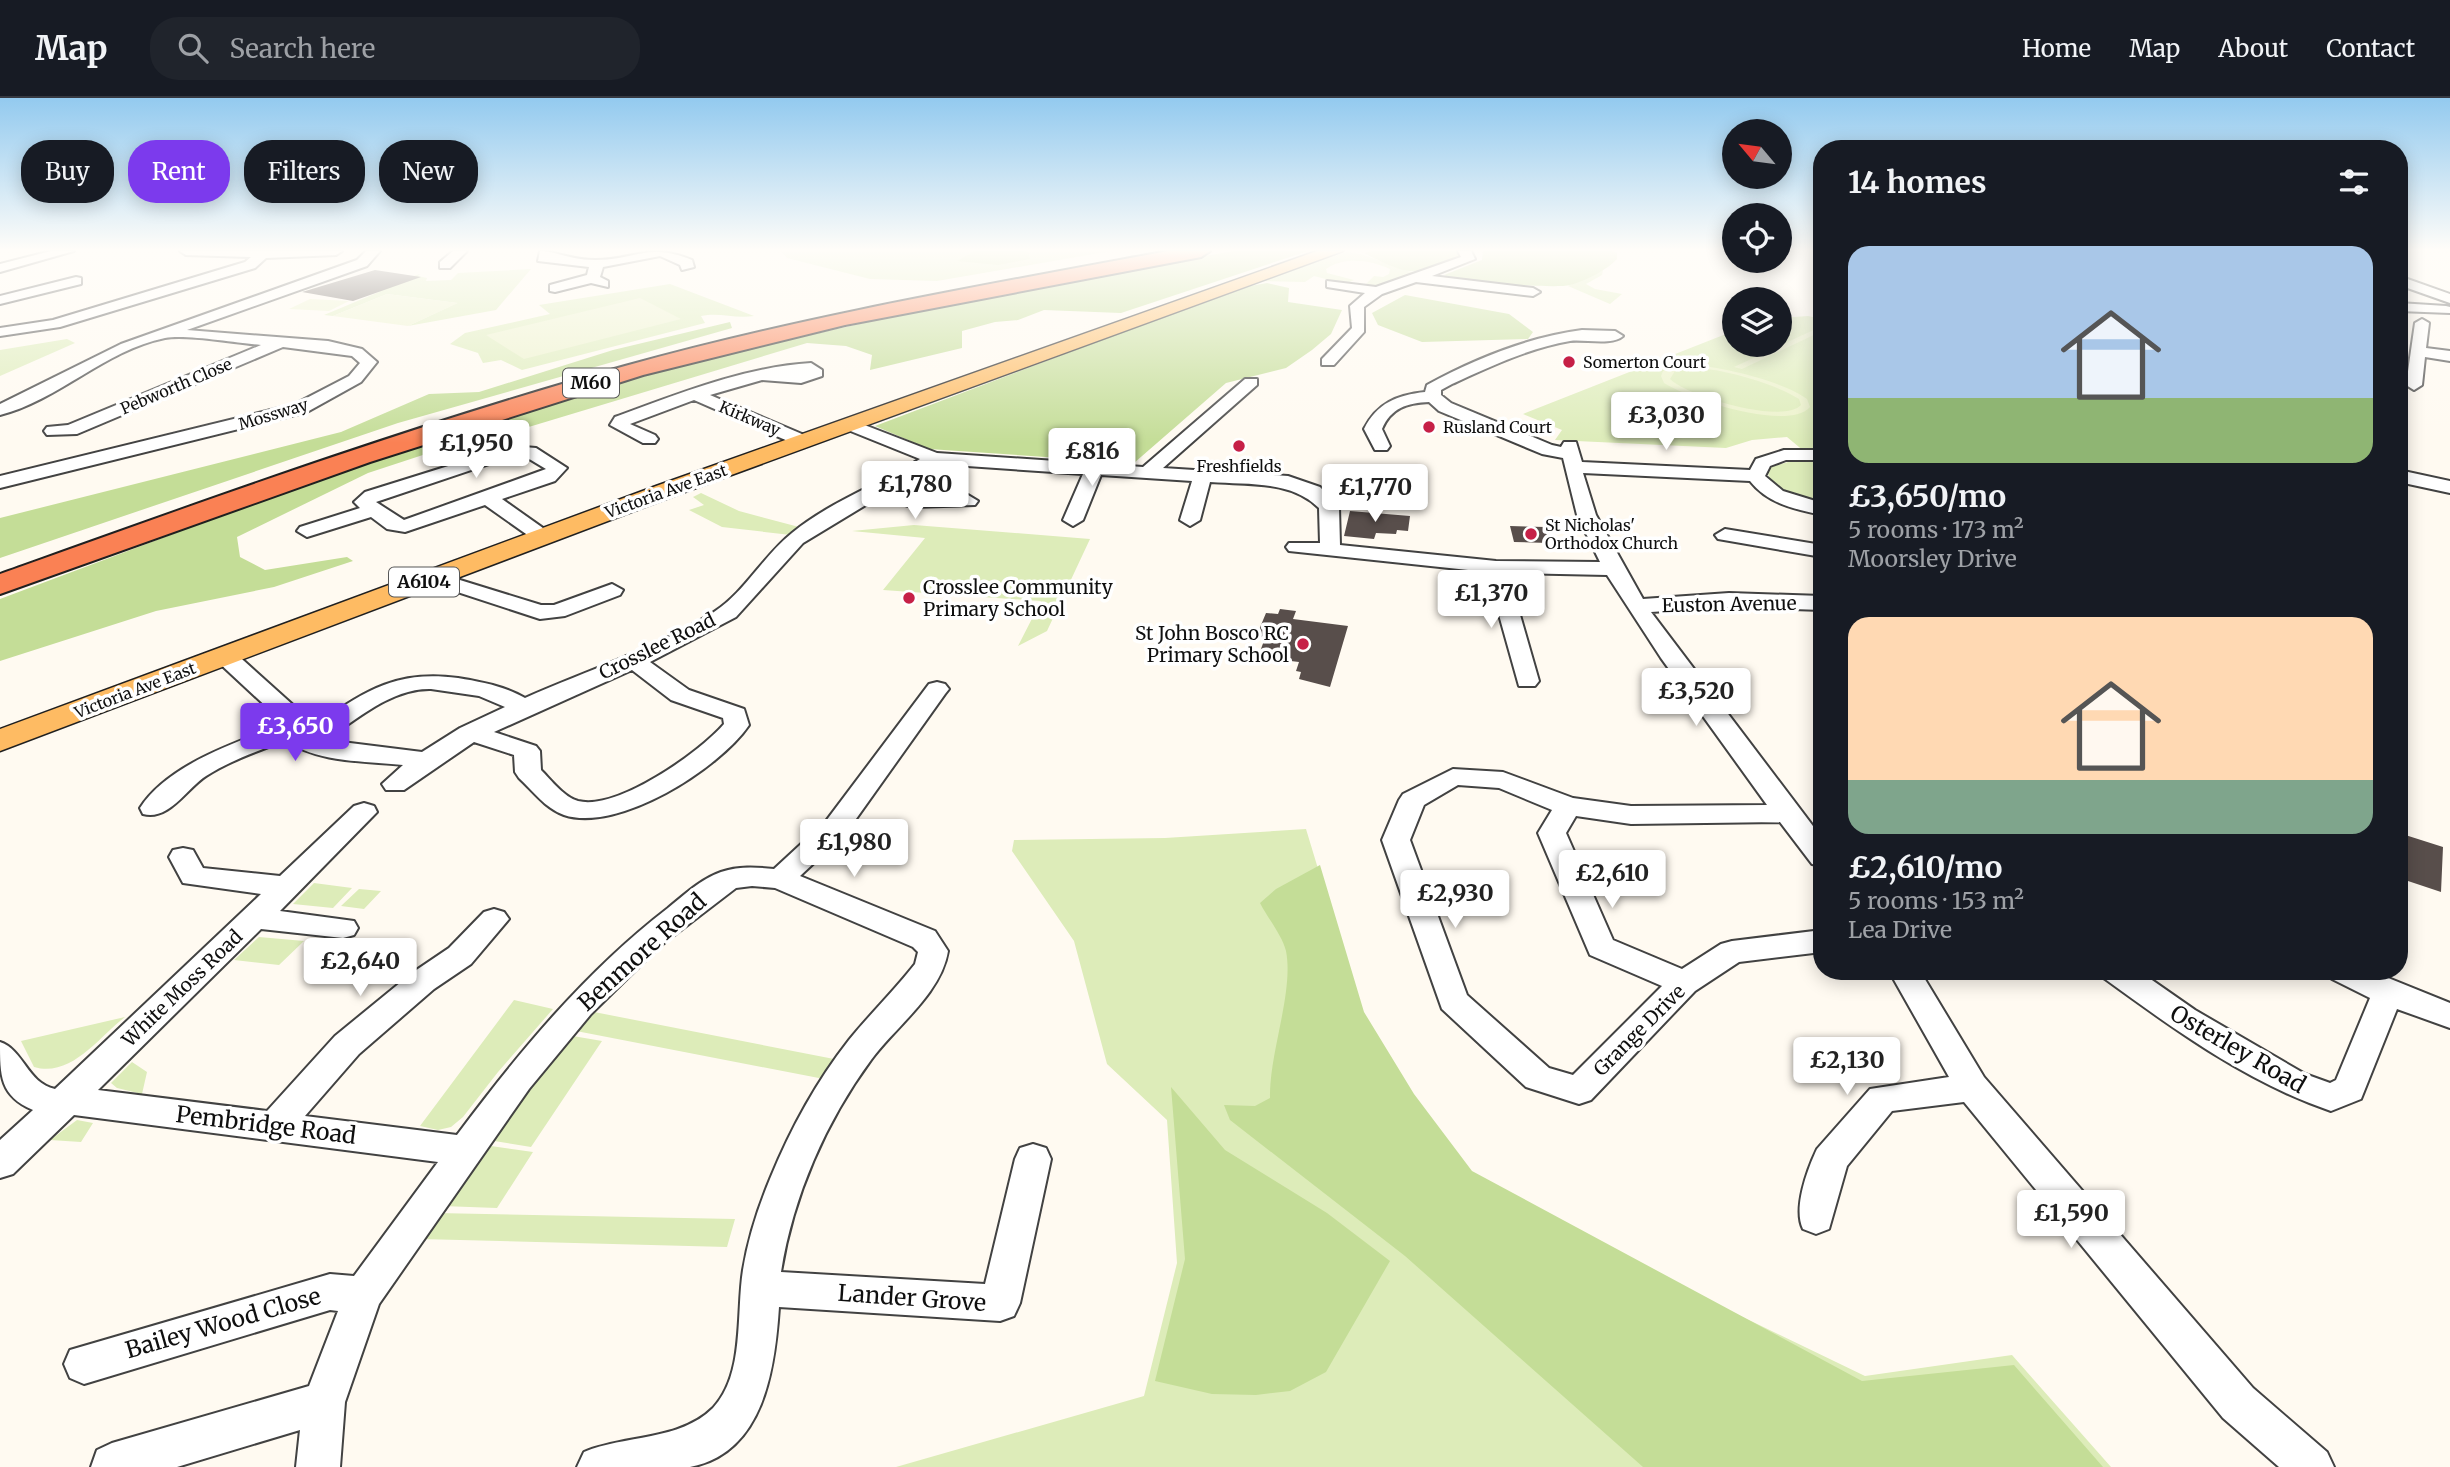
<!DOCTYPE html>
<meta charset="utf-8">
<style>
body{margin:0;font-family:Merriweather,serif;background:#20242c;color:#f1f3f6;height:100vh;display:flex;flex-direction:column;font-size:26px;white-space:nowrap}
*{box-sizing:border-box;margin:0}
p{font-size:23px;color:#9ea1a6}
.icon{flex:none;width:38px;height:38px;fill:none;stroke:currentColor;stroke-width:2;stroke-linecap:round;stroke-linejoin:round}
.map{position:relative;flex:1;overflow:hidden}
.panel{position:absolute;left:1813px;top:42px;width:595px;height:840px;display:flex;flex-direction:column;background:#171b24;border-radius:28px;box-shadow:0 4px 18px #0003}
.panel>*{flex:none}
.top-card{position:absolute;left:21px;top:42px;width:665px;height:63px;display:flex;gap:14px}
.needle{width:46px;rotate:299deg}
.fabs{position:absolute;left:1722px;top:21px;display:grid;gap:14px}
.fabs a{display:grid;place-items:center;width:70px;height:70px;border-radius:50%;background:#171b24;box-shadow:0 4px 18px #0003;font-size:35px}
.price{position:absolute;translate:-50% -60px;padding:0 16px;border-radius:7px;background:#fff;color:#222;font-size:23px;line-height:46px;filter:drop-shadow(0 2px 4px #0008)}
.price::after{content:'';position:absolute;left:50%;top:42px;width:21px;height:16px;margin-left:-10px;background:inherit;clip-path:polygon(0 0,100% 0,50% 100%)}
.price.current{background:#7c3aed;color:#fff}
ul{padding:0;list-style:none}
li{display:grid;align-content:center;gap:14px;height:371px;padding:0 35px}
li span{display:grid;place-items:center;height:217px;border-radius:21px;color:#555}
li>.icon{margin-inline-start:auto}
span .icon{width:126px;height:126px;fill:#fffc;stroke-width:1}
li b{font-size:30px}
h2{display:flex;justify-content:space-between;align-items:center;height:84px;padding:0 35px;font-size:30px}
.chip{padding:0 24px;border-radius:28px;background:#171b24;box-shadow:0 4px 18px #0003;font-size:24px;line-height:63px}
.chip.current{background:#7c3aed;color:#fff}
header{display:flex;align-items:center;gap:42px;box-sizing:border-box;height:98px;padding:0 35px;background:#171b24;border-bottom:2px solid #363941}
header strong{font-size:33px}
nav{display:flex;gap:38px;margin-inline-start:auto;font-size:24px}
.search{width:490px;height:63px;background:#20242c;display:flex;align-items:center;gap:18px;box-sizing:border-box;padding:0 24px;border-radius:28px;color:#9ea1a6;font-size:26px}
.map>svg:first-child{display:block}
</style>
<header>
<strong>Map</strong>
<div class="search"><svg class="icon" aria-label="search" viewBox="0 0 24 24"><circle cx="10" cy="10" r="6"/><path d="M15 15l6 6"/></svg>Search here</div>
<nav><a>Home</a><a>Map</a><a>About</a><a>Contact</a></nav>
</header>
<div class="map">
<svg width="2450" height="1369" viewBox="0 0 2450 1369">
<rect width="100%" height="100%" fill="#fffaf1"/>
<path fill="#ddecb9" d="M 781,153 L 1111,153 L 937,183 L 870,181 L 787,160 Z
M 1347,154 C 1372,156 1392,171 1417,175 L 1375,191 L 1365,187 L 1374,178 L 1383,179 L 1389,176 L 1390,171 C 1371,162 1344,158 1326,171 L 1327,175 L 1354,182 L 1345,186 L 1314,178 L 1305,184 L 1254,183 Z
M 531,171 L 496,212 L 408,228 L 457,205 L 387,196 L 333,218 L 324,217 L 379,194 L 381,188 L 420,176 L 418,178 L 427,180 L 426,183 L 451,182 L 458,175 Z
M 1603,172 L 1602,177 L 1586,186 L 1595,191 L 1622,196 L 1610,206 L 1568,188 Z
M 670,186 L 754,218 C 734,221 720,214 701,218 L 705,225 L 522,272 L 501,262 L 483,265 L 478,255 L 450,246 L 465,235 L 550,216 L 539,207 Z
M 1808,218 L 1822,221 L 1822,356 L 1805,354 L 1787,339 L 1752,342 L 1726,350 L 1555,342 L 1562,332 L 1523,316 L 1726,236 L 1734,237 L 1734,247 L 1780,247 L 1780,220 Z
M 67,241 L 75,245 L 0,278 L 0,252 Z
M 1798,361 L 1822,362 L 1822,407 C 1804,401 1772,397 1768,375 L 1771,369 Z
M 701,395 L 739,413 L 799,429 L 791,437 L 722,429 L 689,412 L 704,407 L 693,399 Z
M 914,427 L 1090,441 L 1047,533 L 1018,548 L 1041,503 L 883,492 L 925,440 L 852,433 Z
M 1306,731 L 1362,916 L 1437,1042 L 1488,1096 L 1865,1278 L 2012,1257 L 2111,1369 L 896,1369 L 1144,1298 L 1177,1165 L 1167,1022 L 1107,966 L 1074,843 L 1012,753 L 1014,742 L 1165,740 Z
M 314,785 L 352,790 L 333,810 L 293,806 Z
M 359,791 L 381,793 L 364,811 L 341,808 Z
M 259,839 L 304,843 L 279,867 L 234,862 Z
M 514,902 L 553,911 L 498,974 L 463,1019 L 451,1029 L 438,1032 L 420,1028 Z
M 589,913 L 834,961 L 824,981 L 571,932 Z
M 125,919 C 99,939 71,980 34,969 L 21,943 Z
M 567,937 L 602,943 L 531,1049 L 488,1042 Z
M 132,964 L 147,974 L 142,996 L 117,990 L 111,985 Z
M 77,1022 L 93,1025 L 81,1044 L 50,1042 Z
M 484,1047 L 533,1054 L 497,1110 L 442,1108 Z
M 436,1115 L 735,1121 L 727,1149 L 420,1141 Z"/>
<path fill="#c4dd97" d="M 975,153 L 1024,153 L 1029,155 L 1030,161 L 998,167 L 957,163 Z
M 1233,153 L 1308,153 L 1121,215 L 1044,212 L 1018,222 L 995,224 L 962,233 L 962,250 L 870,272 L 872,257 L 846,248 L 807,245 L 496,339 L 438,352 L 368,375 L 237,439 L 240,459 L 265,472 L 347,459 L 353,463 L 274,489 L 156,513 L 0,563 L 0,501 C 203,425 406,345 615,286 C 818,230 1025,190 1233,153 Z
M 1371,153 L 1456,153 L 1463,158 L 1461,162 C 1414,178 1409,178 1364,155 Z
M 1483,153 L 1612,153 L 1617,155 L 1617,161 C 1607,172 1585,183 1570,187 C 1555,191 1456,184 1444,177 L 1482,162 Z
M 1267,185 L 1289,190 L 1288,204 L 1342,212 L 1331,236 L 1312,252 L 1286,270 L 1226,285 L 1134,365 L 929,351 L 875,328 L 1239,190 Z
M 1405,197 L 1509,216 L 1533,234 L 1528,241 L 1422,244 L 1378,227 L 1372,215 Z
M 730,224 L 732,230 L 398,325 L 0,460 L 0,420 L 341,334 L 429,296 L 479,294 L 613,252 Z
M 1320,767 L 1364,914 L 1414,996 L 1472,1073 L 1862,1283 L 2014,1267 L 2103,1369 L 1643,1369 L 1405,1158 L 1230,1022 L 1224,1007 L 1255,1008 L 1270,1000 C 1269,955 1294,894 1286,853 C 1282,837 1267,819 1260,805 L 1276,791 Z
M 1171,989 L 1225,1052 L 1327,1115 L 1390,1163 L 1326,1274 L 1290,1293 L 1256,1297 L 1212,1296 L 1155,1283 L 1185,1161 Z"/>
<path fill="#ecf2cb" fill-rule="evenodd" d="M 387,196 L 458,205 L 408,228 L 333,218 Z
M 640,200 L 681,221 L 524,261 L 486,237 Z
M 310,201 L 349,203 L 329,213 L 289,211 Z
M 1820,229 L 1822,233 L 1742,271 L 1734,269 Z
M 1678,267 C 1708,264 1784,283 1807,301 L 1810,309 C 1788,334 1689,301 1664,285 L 1661,278 L 1663,273 ZM 1693,270 C 1721,270 1776,286 1799,301 L 1801,307 C 1783,327 1686,298 1670,281 L 1675,273 Z"/>
<path fill="#584e4b" d="M 375,172 L 421,179 L 353,203 L 302,194 Z
M 1350,413 L 1410,418 L 1408,433 L 1397,432 L 1396,436 L 1376,435 L 1374,441 L 1344,438 Z
M 1510,428 L 1545,429 L 1549,445 L 1514,444 Z
M 1280,511 L 1296,513 L 1293,521 L 1348,528 L 1330,589 L 1299,581 L 1301,574 L 1296,573 L 1299,564 L 1258,559 L 1265,540 L 1256,539 L 1266,515 L 1278,516 Z
M 2399,735 L 2443,749 L 2441,794 L 2399,780 Z"/>
<g fill="none" stroke-linecap="round" stroke-linejoin="round">
<g stroke="#424242" stroke-width="4">
<path id="minor" d="M 51,153 L 74,153 L 0,174 L 0,166 Z
M 180,153 L 342,153 L 336,157 L 266,160 L 255,170 L 60,229 L 0,238 L 0,230 L 53,222 L 245,164 L 251,159 L 186,157 Z
M 366,153 L 380,153 L 367,168 L 187,232 L 328,243 L 362,251 L 377,264 L 361,284 L 307,314 L 0,390 L 0,378 L 295,306 L 349,278 L 360,265 L 352,258 L 283,249 L 77,336 L 47,337 L 44,333 L 47,329 L 68,327 L 261,247 C 236,245 186,236 165,240 C 105,252 59,302 0,317 L 0,306 L 121,246 L 357,162 Z
M 453,153 L 467,153 L 450,170 L 440,170 L 440,164 Z
M 540,153 C 555,153 570,162 595,162 C 635,162 649,144 692,162 L 694,169 L 682,172 L 680,167 L 660,158 L 603,169 L 600,179 L 608,183 L 608,189 L 591,185 L 555,194 L 550,193 L 550,187 L 587,177 L 589,169 L 538,163 Z
M 1458,153 L 1471,153 L 1475,161 L 1432,178 L 1533,190 L 1540,194 L 1533,198 L 1416,184 L 1382,196 L 1364,209 L 1364,234 L 1334,267 L 1322,267 L 1322,261 L 1352,230 L 1350,208 L 1365,195 L 1327,189 L 1327,183 L 1376,189 L 1461,159 Z
M 2399,178 L 2450,196 L 2450,205 L 2399,187 Z
M 76,179 L 81,180 L 81,186 L 0,206 L 0,198 Z
M 2399,205 L 2446,208 L 2450,209 L 2450,215 L 2399,213 Z
M 2422,221 L 2429,225 L 2426,250 L 2450,253 L 2450,263 L 2425,259 L 2422,287 L 2414,292 L 2406,287 L 2415,225 Z
M 1582,232 L 1615,233 L 1623,238 C 1612,248 1584,241 1570,243 C 1529,250 1489,269 1452,286 L 1441,292 L 1441,297 L 1451,305 L 1552,347 L 1561,349 L 1564,344 L 1576,344 L 1582,364 L 1750,372 L 1756,361 L 1784,352 L 1822,352 L 1822,362 L 1786,362 L 1770,368 L 1765,378 L 1783,393 L 1822,405 L 1822,417 C 1795,411 1768,406 1750,383 L 1583,375 L 1596,417 L 1643,501 L 1729,495 L 1822,498 L 1822,512 L 1729,509 L 1651,514 L 1822,740 L 1822,768 L 1812,766 L 1780,724 L 1631,726 L 1576,718 L 1566,735 L 1613,842 L 1682,871 L 1721,846 L 1732,843 L 1822,832 L 1822,854 L 1739,864 L 1695,893 L 1591,1002 L 1579,1006 L 1526,989 L 1442,911 L 1382,742 L 1399,702 L 1403,696 L 1453,671 L 1503,674 L 1573,700 L 1631,708 L 1767,707 L 1661,560 L 1607,477 L 1508,475 L 1539,583 L 1535,588 L 1519,588 L 1487,474 L 1289,453 L 1286,449 L 1289,445 L 1320,445 L 1319,410 C 1291,382 1248,387 1210,384 L 1200,422 L 1190,428 L 1180,422 L 1192,383 L 1101,377 L 1083,422 L 1073,428 L 1063,422 L 1083,376 L 938,366 L 894,391 L 914,397 L 968,397 L 978,403 L 975,407 L 912,409 L 879,399 L 803,445 L 736,519 L 650,564 L 689,592 L 744,611 L 749,627 C 719,671 618,735 564,717 C 545,710 533,693 519,680 L 515,674 L 514,657 L 474,644 L 404,692 L 386,692 L 382,686 L 403,667 C 367,663 316,665 286,642 C 259,653 231,662 206,678 C 186,691 169,723 143,716 L 140,710 C 167,668 231,646 276,629 L 272,614 L 217,563 L 213,558 L 217,553 L 233,553 L 293,607 L 301,629 L 306,633 C 361,597 390,571 458,580 C 482,584 504,588 525,600 C 588,572 655,551 714,514 C 745,494 763,458 792,435 C 831,403 878,387 920,361 L 843,330 L 840,326 L 849,321 L 937,355 L 1143,369 L 1245,281 L 1257,281 L 1257,287 L 1163,370 L 1288,378 L 1320,389 L 1339,409 L 1340,447 L 1496,463 L 1600,464 L 1577,417 L 1563,360 L 1542,356 L 1439,313 L 1429,304 C 1407,305 1391,310 1382,331 L 1390,348 L 1387,352 L 1375,352 L 1364,331 C 1377,305 1397,297 1425,294 L 1427,287 C 1474,261 1529,239 1582,232 ZM 632,572 L 671,602 L 723,620 L 724,626 C 700,654 617,713 578,703 C 564,699 551,682 541,672 L 540,653 L 536,648 L 494,634 ZM 431,591 L 479,598 L 505,609 L 460,630 L 422,654 L 326,642 C 357,621 392,590 431,591 ZM 1458,687 L 1499,690 L 1552,712 L 1538,735 L 1590,857 L 1662,888 L 1573,977 L 1549,970 L 1467,897 L 1410,742 L 1424,707 Z
M 811,265 L 822,272 L 822,278 L 801,285 L 762,282 L 710,297 L 809,339 L 812,343 L 809,347 L 797,347 L 694,302 L 630,326 L 655,337 L 658,341 L 655,345 L 643,345 L 610,327 L 615,319 C 678,296 744,269 811,265 Z
M 512,348 L 536,350 L 567,370 L 555,383 L 502,401 L 550,435 L 553,439 L 550,443 L 536,443 L 485,407 L 405,434 L 387,431 L 371,419 L 307,439 L 297,433 L 300,429 L 360,410 L 354,404 L 365,394 ZM 513,358 L 526,359 L 546,371 L 404,422 L 376,404 Z
M 2399,372 L 2450,383 L 2450,395 L 2399,384 Z
M 1725,431 L 1822,447 L 1822,459 L 1718,441 L 1715,437 Z
M 434,474 L 541,507 L 554,507 L 612,486 L 623,492 L 620,497 L 565,518 L 540,521 L 427,484 L 423,480 Z
M 937,584 L 945,586 L 949,591 L 945,596 L 846,735 L 800,778 L 935,833 L 948,853 C 941,896 896,928 871,962 C 826,1023 793,1098 781,1174 L 985,1186 L 1015,1061 L 1020,1050 L 1033,1046 L 1046,1050 L 1051,1061 L 1020,1205 L 1014,1218 L 1000,1223 L 779,1209 C 775,1270 764,1355 690,1369 C 662,1369 608,1369 577,1369 L 584,1354 C 624,1337 680,1343 713,1310 C 745,1276 736,1215 743,1172 C 748,1141 758,1110 770,1081 C 790,1032 816,984 849,942 C 870,916 894,893 915,866 L 918,854 L 913,849 L 775,790 L 752,788 L 736,790 L 659,849 L 591,916 L 529,991 L 379,1206 L 345,1304 L 340,1369 L 296,1369 L 300,1332 L 177,1369 L 91,1369 L 97,1352 L 112,1345 L 309,1288 L 338,1213 L 330,1212 L 84,1286 L 70,1280 L 64,1266 L 70,1252 L 330,1176 L 354,1178 L 438,1064 L 74,1017 L 13,1076 L 0,1080 L 0,1042 L 33,1012 C 0,998 0,978 0,944 C 24,952 27,985 55,991 L 261,796 L 183,785 L 169,759 L 173,752 L 183,750 L 193,752 L 203,770 L 280,778 L 354,708 L 364,705 L 374,708 L 377,714 L 280,813 L 354,823 L 358,830 L 354,837 L 343,840 L 261,831 L 98,992 L 267,1013 L 335,938 L 412,875 L 449,850 L 484,814 L 494,811 L 504,814 L 509,821 L 471,866 L 434,891 L 359,956 L 305,1018 L 457,1037 C 519,954 585,874 668,810 C 684,797 701,781 721,774 C 738,768 756,769 774,771 L 826,723 L 929,586 Z
M 1889,873 L 1920,873 L 1984,979 L 2253,1290 L 2327,1354 L 2334,1369 L 2279,1369 L 2223,1320 L 1964,1004 L 1892,1013 L 1847,1068 L 1829,1131 L 1816,1136 L 1803,1131 C 1793,1111 1807,1072 1817,1051 L 1870,991 L 1949,979 Z
M 2101,873 L 2139,873 L 2195,912 L 2305,976 L 2330,985 L 2336,982 L 2370,900 L 2332,881 L 2328,873 L 2371,873 L 2450,905 L 2450,930 L 2397,911 L 2361,1001 L 2331,1013 C 2248,985 2175,932 2105,881 Z"/>
</g>
<g stroke="#202020" stroke-width="3">
<path id="major" d="M 1317,153 L 1343,153 L 674,398 L 0,653 L 0,631 L 656,388 Z"/>
</g>
<g stroke="#202020" stroke-width="4">
<path id="highway" d="M 1168,153 L 1210,153 L 1201,159 L 845,227 L 643,277 L 370,364 L 0,496 L 0,476 C 207,402 413,327 625,268 C 804,218 986,187 1168,153 Z"/>
</g>
<use href="#minor" fill="#fff" fill-rule="evenodd"/>
<use href="#major" fill="#febb63" fill-rule="evenodd"/>
<use href="#highway" fill="#fa8154" fill-rule="evenodd"/>
</g>
<linearGradient id="sky" x2="0" y2="1"><stop stop-color="#93caef"/><stop offset="0.44" stop-color="#fffdf9"/><stop offset="1" stop-color="#fffdf9" stop-opacity="0"/></linearGradient>
<rect width="2450" height="345" fill="url(#sky)"/>
<g fill="#c62047" stroke="#fff" stroke-width="2.5">
<circle cx="1569" cy="264" r="7"/>
<circle cx="1429" cy="329" r="7"/>
<circle cx="1239" cy="348" r="7"/>
<circle cx="1531" cy="436" r="7"/>
<circle cx="909" cy="500" r="7"/>
<circle cx="1303" cy="546" r="7"/>
</g>
<g text-anchor="middle" stroke-width="7" stroke-linejoin="round" paint-order="stroke">
<g font-size="16" fill="#0f0f0f" stroke="#fff" text-anchor="start">
<text x="1583" y="270">Somerton Court</text>
<text x="1443" y="335">Rusland Court</text>
<text x="1239" y="374" text-anchor="middle">Freshfields</text>
<text x="1545" y="433">St Nicholas'<tspan x="1545" dy="18">Orthodox Church</tspan></text>
</g>
<g font-size="16" fill="#0f0f0f" stroke="#fff">
<text transform="translate(176 288) rotate(-23)" y="6">Pebworth Close</text>
<text transform="translate(273 316) rotate(-17)" y="6">Mossway</text>
<text transform="translate(750 320) rotate(23)" y="6">Kirkway</text>
<text transform="translate(666 393) rotate(-20)" y="6">Victoria Ave East</text>
<text transform="translate(135 592) rotate(-21)" y="6">Victoria Ave East</text>
</g>
<g fill="#fff" stroke="#575757" stroke-width="2">
<rect x="563" y="270.5" width="56" height="29" rx="5"/>
<rect x="389" y="469.5" width="70" height="29" rx="5"/>
</g>
<g font-size="18" font-weight="bold" fill="#0f0f0f">
<text x="591" y="291">M60</text>
<text x="424" y="490">A6104</text>
</g>
<g font-size="19" fill="#0f0f0f" stroke="#fff" text-anchor="start">
<text x="923" y="496">Crosslee Community<tspan x="923" dy="22">Primary School</tspan></text>
<text x="1289" y="542" text-anchor="end">St John Bosco RC<tspan x="1289" dy="22">Primary School</tspan></text>
</g>
<g font-size="19" fill="#0f0f0f" stroke="#fff">
<text transform="translate(1729 506) rotate(-1)" y="7">Euston Avenue</text>
<text transform="translate(657 548) rotate(-26)" y="7">Crosslee Road</text>
<text transform="translate(182 890) rotate(-44)" y="7">White Moss Road</text>
<text transform="translate(1639 932) rotate(-45)" y="7">Grange Drive</text>
</g>
<g font-size="23" fill="#0f0f0f" stroke="#fff">
<text transform="translate(642 854) rotate(-42)" y="8">Benmore Road</text>
<text transform="translate(2238 951) rotate(30)" y="8">Osterley Road</text>
<text transform="translate(266 1027) rotate(7)" y="8">Pembridge Road</text>
<text transform="translate(912 1200) rotate(4)" y="8">Lander Grove</text>
<text transform="translate(223 1225) rotate(-16)" y="8">Bailey Wood Close</text>
</g>
</g>
</svg>
<div class="fabs">
<a><svg class="needle" viewBox="-14 -14 28 28"><path d="M0-13l5 13h-10z" fill="#e53935"/><path d="M0 13l5-13h-10z" fill="#9ea1a6"/></svg></a>
<a><svg class="icon" aria-label="locate" viewBox="0 0 24 24"><circle cx="12" cy="12" r="6"/><path d="M12 2v4M12 18v4M2 12h4M18 12h4"/></svg></a>
<a><svg class="icon" aria-label="layers" viewBox="0 0 24 24"><path d="M12 4l9 5-9 5-9-5zM3 14l9 5 9-5"/></svg></a>
</div>
<b class="price" style="left:1666px;top:354px">£3,030</b>
<b class="price" style="left:476px;top:382px">£1,950</b>
<b class="price" style="left:1092px;top:390px">£816</b>
<b class="price" style="left:915px;top:423px">£1,780</b>
<b class="price" style="left:1375px;top:426px">£1,770</b>
<b class="price" style="left:1491px;top:532px">£1,370</b>
<b class="price" style="left:1696px;top:630px">£3,520</b>
<b class="price current" style="left:295px;top:665px">£3,650</b>
<b class="price" style="left:854px;top:781px">£1,980</b>
<b class="price" style="left:1612px;top:812px">£2,610</b>
<b class="price" style="left:1455px;top:832px">£2,930</b>
<b class="price" style="left:360px;top:900px">£2,640</b>
<b class="price" style="left:1847px;top:999px">£2,130</b>
<b class="price" style="left:2071px;top:1152px">£1,590</b>
<div class="top-card">
<a class="chip">Buy</a>
<a class="chip current">Rent</a>
<a class="chip">Filters</a>
<a class="chip">New</a>
</div>
<section class="panel">
<h2>14 homes<svg class="icon" aria-label="filters" viewBox="0 0 24 24"><path d="M4 7h16M4 17h16"/><circle cx="9" cy="7" r="2"/><circle cx="15" cy="17" r="2"/></svg></h2>
<ul>
<li><span style="background:linear-gradient(#a9c7e8 70%,#8fb573 0)"><svg class="icon" aria-label="home" viewBox="0 0 24 24"><path d="M3 11l9-7 9 7M6 9v11h12V9"/></svg></span><div><b>£3,650/mo</b><p>5 rooms · 173 m²</p><p>Moorsley Drive</p></div></li>
<li><span style="background:linear-gradient(#ffd9b3 75%,#7fa58c 0)"><svg class="icon" aria-label="home" viewBox="0 0 24 24"><path d="M3 11l9-7 9 7M6 9v11h12V9"/></svg></span><div><b>£2,610/mo</b><p>5 rooms · 153 m²</p><p>Lea Drive</p></div></li>
</ul>
</section>
</div>
